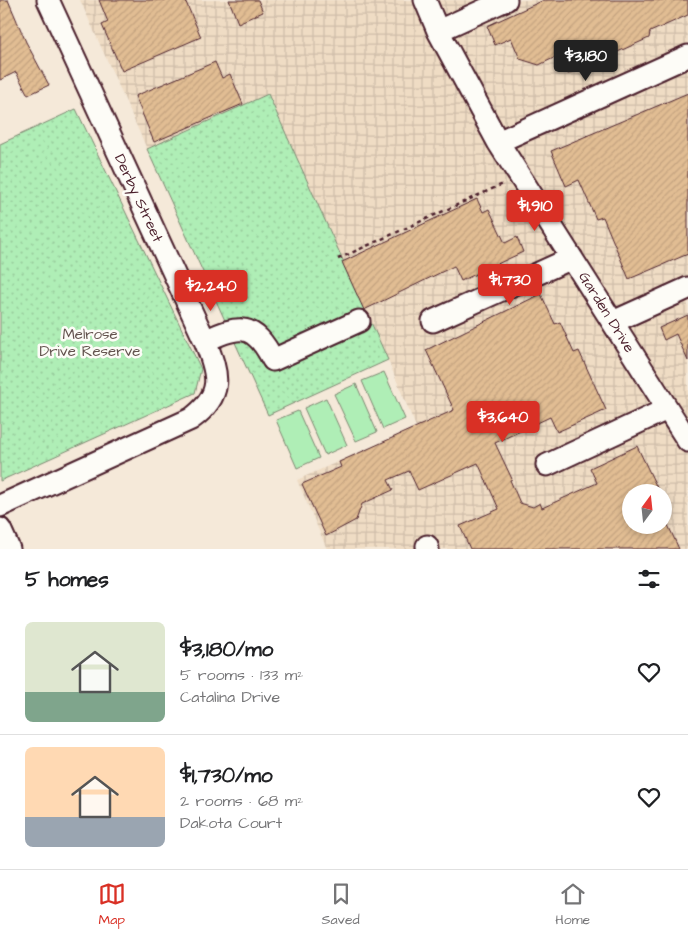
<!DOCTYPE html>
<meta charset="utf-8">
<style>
body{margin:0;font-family:"Architects Daughter",sans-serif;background:#f2f2f2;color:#202124;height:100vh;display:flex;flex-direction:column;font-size:19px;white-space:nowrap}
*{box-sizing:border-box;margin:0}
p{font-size:16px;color:#757577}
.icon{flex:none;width:28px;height:28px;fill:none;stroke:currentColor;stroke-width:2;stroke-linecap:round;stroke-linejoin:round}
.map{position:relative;height:549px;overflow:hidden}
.side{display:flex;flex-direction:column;background:#fff;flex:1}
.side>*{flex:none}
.needle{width:32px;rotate:15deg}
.buttons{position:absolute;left:622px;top:484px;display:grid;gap:10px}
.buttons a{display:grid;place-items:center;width:50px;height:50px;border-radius:50%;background:#fff;box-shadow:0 2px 8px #0003;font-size:25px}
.price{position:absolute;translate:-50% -42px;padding:0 11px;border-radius:5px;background:#d93025;color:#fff;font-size:16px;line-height:32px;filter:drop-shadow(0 1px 2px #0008)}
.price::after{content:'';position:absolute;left:50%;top:30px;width:15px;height:11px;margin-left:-8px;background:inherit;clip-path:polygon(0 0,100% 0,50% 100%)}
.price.active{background:#222;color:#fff}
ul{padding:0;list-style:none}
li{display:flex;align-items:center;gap:15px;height:125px;padding:0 25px}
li+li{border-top:1px solid #e0e0e0}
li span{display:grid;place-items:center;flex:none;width:140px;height:100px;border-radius:8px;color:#555}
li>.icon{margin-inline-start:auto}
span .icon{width:60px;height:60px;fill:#fffc;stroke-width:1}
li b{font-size:21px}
h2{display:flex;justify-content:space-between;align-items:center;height:60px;padding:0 25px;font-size:21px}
.dock{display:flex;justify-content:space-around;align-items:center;height:70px;border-top:1px solid #e0e0e0;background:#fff;font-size:14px;color:#757577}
.dock a{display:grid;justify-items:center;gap:2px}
.dock .active{color:#d93025}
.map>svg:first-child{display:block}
</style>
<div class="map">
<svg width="688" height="549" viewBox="0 0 688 549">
<defs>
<pattern id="industrial-grid" width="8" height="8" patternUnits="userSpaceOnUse" patternTransform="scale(1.25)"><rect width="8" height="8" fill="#efdcc4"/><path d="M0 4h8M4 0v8" fill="none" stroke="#cebca9"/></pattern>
<pattern id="park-dots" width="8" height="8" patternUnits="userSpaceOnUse" patternTransform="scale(1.25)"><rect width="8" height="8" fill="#afeeb6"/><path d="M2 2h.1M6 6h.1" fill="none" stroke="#98cc9d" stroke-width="1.8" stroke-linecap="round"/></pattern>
<pattern id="building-hatch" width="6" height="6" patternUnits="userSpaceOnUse" patternTransform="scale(1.25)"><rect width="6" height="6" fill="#e1bd93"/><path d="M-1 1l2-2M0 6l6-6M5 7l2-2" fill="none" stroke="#c3a27f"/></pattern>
</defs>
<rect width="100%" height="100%" fill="#f5e9d9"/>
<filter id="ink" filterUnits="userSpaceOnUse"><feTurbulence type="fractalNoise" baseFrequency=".02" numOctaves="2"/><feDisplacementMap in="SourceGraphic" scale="10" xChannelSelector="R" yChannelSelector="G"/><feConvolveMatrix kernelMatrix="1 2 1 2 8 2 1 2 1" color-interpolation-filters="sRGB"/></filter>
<g filter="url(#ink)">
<path fill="url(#industrial-grid)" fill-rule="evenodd" d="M 80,0 L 688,0 L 688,549 L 327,549 L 297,480 L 416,427 L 388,360 L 268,94 L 147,149 ZM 631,492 L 664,492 L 664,525 L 631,525 Z"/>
<path fill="#afeeb6" stroke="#7c8670" d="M 384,372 L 405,419 L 383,429 L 362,381 Z
M 356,384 L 377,432 L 356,441 L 334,394 Z
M 326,398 L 347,445 L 325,455 L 304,408 Z
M 298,411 L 319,458 L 297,468 L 276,420 Z"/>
<path fill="url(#park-dots)" stroke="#7c8670" d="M 268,94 L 388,360 L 268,415 L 147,149 Z
M 76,109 L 201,369 L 195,393 L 0,481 L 0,144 Z"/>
<path fill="url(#building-hatch)" stroke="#4a1f2b" d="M 0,0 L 8,0 L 26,42 L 49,85 L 28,95 L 16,72 L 0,80 Z
M 99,0 L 185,0 L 201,37 L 122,71 L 102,25 L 108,22 Z
M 229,0 L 258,0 L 263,12 L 238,23 Z
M 544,0 L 688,0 L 688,15 L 650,32 L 649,38 L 568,74 L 560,55 L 539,65 L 520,59 L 511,38 L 495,45 L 487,26 Z
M 215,62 L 222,78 L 230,74 L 243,104 L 154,142 L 135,96 Z
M 688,93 L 688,254 L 629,279 L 603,217 L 596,219 L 579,180 L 566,186 L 551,151 Z
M 477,199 L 483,212 L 489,209 L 505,243 L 517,237 L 523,252 L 461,281 L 454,266 L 364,310 L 342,262 Z
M 541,294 L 555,324 L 560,322 L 574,353 L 579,351 L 606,410 L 557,432 L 550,417 L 495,443 L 512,479 L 510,480 L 520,503 L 533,507 L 540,503 L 542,508 L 597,483 L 590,468 L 637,446 L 659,492 L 631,492 L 631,525 L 668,525 L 679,549 L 470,549 L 460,526 L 499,509 L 478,463 L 418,490 L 409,471 L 388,480 L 393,490 L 362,504 L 356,520 L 326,536 L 302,484 L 341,467 L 339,462 L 454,410 L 426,350 Z
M 688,315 L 688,361 L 676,334 L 664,340 L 659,328 Z"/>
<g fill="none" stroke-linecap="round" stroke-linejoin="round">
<g stroke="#4a1f2b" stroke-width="25">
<path id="minor" d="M 425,0 L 438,31 L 498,142 L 688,441
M 438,31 L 506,0
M 498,142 L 688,56
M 433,321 L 572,258
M 613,322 L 688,288
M 205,341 C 240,324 254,323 273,360 L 359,321
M 547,465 L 667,409
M 0,506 L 191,419 C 224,395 219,375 205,341 L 48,0
M 0,529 L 9,549
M 427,546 L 428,549"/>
</g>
<path stroke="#4a1f2b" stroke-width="2.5" stroke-dasharray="4 4" stroke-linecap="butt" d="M 338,259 L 503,184"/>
<use href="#minor" stroke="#fdfcf7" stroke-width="21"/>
</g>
</g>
<g text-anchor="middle" stroke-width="5" stroke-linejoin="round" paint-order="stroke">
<g font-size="15" fill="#4a1f2b" stroke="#fdfcf7">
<text transform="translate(139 198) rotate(65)" y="5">Derby Street</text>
<text transform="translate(607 312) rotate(58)" y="5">Garden Drive</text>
</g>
<g font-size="15" fill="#63534e" stroke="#fdfcf7">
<text x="90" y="339">Melrose<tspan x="90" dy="17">Drive Reserve</tspan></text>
</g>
</g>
</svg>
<div class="buttons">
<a><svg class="needle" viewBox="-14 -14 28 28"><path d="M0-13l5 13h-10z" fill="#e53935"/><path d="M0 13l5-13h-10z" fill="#757577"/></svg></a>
</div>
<b class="price active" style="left:586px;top:82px">$3,180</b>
<b class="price" style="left:535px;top:232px">$1,910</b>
<b class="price" style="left:510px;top:306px">$1,730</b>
<b class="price" style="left:211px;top:312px">$2,240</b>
<b class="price" style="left:503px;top:443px">$3,640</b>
</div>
<section class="side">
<h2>5 homes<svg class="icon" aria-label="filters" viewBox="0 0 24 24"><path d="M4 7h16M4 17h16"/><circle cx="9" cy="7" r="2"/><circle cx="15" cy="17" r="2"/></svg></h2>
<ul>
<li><span style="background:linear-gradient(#dfe7d0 70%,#7fa58c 0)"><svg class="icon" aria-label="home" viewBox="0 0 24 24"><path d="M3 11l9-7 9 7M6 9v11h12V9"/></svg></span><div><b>$3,180/mo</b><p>5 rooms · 133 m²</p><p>Catalina Drive</p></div><svg class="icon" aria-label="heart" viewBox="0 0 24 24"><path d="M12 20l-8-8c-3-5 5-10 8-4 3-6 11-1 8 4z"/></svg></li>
<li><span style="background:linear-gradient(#ffd9b3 70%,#9aa5b1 0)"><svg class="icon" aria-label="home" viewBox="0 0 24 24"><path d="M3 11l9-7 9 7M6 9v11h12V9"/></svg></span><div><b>$1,730/mo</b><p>2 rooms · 68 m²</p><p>Dakota Court</p></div><svg class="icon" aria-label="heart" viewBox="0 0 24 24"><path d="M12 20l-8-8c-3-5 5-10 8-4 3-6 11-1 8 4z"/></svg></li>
</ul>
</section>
<nav class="dock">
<a class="active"><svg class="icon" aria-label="map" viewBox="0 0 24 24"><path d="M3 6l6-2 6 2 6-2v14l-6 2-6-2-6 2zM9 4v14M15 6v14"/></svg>Map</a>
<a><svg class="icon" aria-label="saved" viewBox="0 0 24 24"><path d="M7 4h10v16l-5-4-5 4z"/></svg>Saved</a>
<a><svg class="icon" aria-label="home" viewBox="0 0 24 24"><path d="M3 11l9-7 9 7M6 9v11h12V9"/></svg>Home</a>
</nav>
